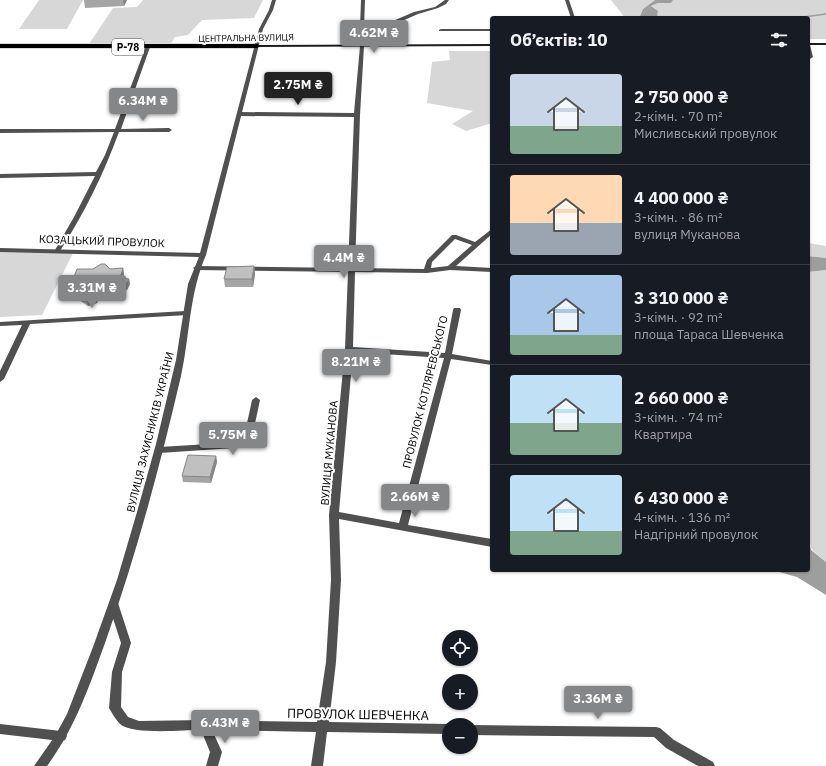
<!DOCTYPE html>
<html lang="uk">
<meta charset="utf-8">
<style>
body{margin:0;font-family:"IBM Plex Sans",sans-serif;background:#242831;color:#f1f3f6;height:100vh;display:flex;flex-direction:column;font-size:15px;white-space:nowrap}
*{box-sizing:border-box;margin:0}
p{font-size:13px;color:#9ea1a6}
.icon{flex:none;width:22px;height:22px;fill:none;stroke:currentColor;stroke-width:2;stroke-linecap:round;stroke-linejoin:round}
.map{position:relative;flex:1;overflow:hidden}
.panel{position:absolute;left:490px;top:16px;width:320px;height:556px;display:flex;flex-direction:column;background:#171b24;border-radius:4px;box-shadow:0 1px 3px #0004}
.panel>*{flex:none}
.tools{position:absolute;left:442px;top:630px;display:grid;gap:8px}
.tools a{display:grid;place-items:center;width:36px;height:36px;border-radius:50%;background:#171b24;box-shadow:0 1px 3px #0004;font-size:20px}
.price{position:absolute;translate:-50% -34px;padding:0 9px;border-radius:4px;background:#858687;color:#fff;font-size:13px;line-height:26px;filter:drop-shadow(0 1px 2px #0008)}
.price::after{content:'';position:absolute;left:50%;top:24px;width:12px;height:9px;margin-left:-6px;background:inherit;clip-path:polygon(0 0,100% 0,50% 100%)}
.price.selected{background:#222;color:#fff}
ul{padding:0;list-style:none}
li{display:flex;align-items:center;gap:12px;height:100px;padding:0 20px}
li+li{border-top:1px solid #363941}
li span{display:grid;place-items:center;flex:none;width:112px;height:80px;border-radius:4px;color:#555}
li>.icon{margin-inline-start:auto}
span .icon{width:48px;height:48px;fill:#fffc;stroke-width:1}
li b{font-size:17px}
h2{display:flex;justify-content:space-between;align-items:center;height:48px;padding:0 20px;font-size:17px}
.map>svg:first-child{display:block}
</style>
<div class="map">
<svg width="826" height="766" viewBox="0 0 826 766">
<rect width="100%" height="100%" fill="#fff"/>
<path fill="#d7d7d7" d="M 39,0 L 83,0 L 67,29 L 19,29 Z
M 143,0 L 263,0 L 254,18 L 202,20 L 188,35 L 175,37 L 170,45 L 89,44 L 113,8 L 137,7 Z
M 611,0 L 655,0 L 643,9 L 640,16 L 642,18 L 625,18 Z
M 672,0 L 826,0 L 826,39 L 808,39 L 808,18 L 657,18 L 658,11 L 651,6 L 658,3 L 671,3 Z
M 449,51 L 492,51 L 492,123 L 466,131 L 452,124 L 473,111 L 427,103 L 432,62 L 450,60 Z
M 808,243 L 826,246 L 826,258 L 808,256 Z
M 0,250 L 74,251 L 42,315 L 0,317 Z
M 826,270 L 826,562 L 812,550 L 808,537 L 808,272 Z"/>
<path fill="#9e9e9e" d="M 655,0 L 673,0 L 671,3 L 658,3 L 651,6 L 658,11 L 657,18 L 642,18 L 640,16 L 643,9 Z
M 808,256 L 826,258 L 826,270 L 808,272 Z
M 808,537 L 811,550 L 826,562 L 826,595 L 797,577 L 772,570 L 808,570 Z"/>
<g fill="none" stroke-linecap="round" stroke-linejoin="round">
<path stroke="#9e9e9e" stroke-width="1.5" d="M 796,18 L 826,14"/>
<g stroke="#dbdbdb" stroke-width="2">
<path id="primary" d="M 0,44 L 257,44 L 260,46 L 257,48 L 0,48 Z"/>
</g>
<path fill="#505050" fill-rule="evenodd" d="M 361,0 L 365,0 L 364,28 L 367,32 L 414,12 L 435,7 L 445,0 L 449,0 L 446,4 L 438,8 L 418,14 L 386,28 L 368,35 L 364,46 L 360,115 L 355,268 L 424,269 L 427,260 L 452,235 L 456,235 L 475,242 L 492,229 L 492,234 L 456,266 L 492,268 L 492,272 L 450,270 L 427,273 L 355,272 L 353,347 L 445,353 L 453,310 L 454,308 L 460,308 L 461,310 L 452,354 L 492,361 L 492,365 L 451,359 L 408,525 L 492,539 L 492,547 L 339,519 L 341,580 L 336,662 L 329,722 L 449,724 L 452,725 L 449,725 L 449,734 L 327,732 L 323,766 L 311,766 L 316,732 L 212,730 L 222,752 L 218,766 L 206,766 L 210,752 L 201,730 C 183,730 132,735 120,724 C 116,720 112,713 109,708 L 112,672 L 121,643 L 109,606 L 110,603 L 114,602 L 118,603 L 131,643 L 122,672 L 121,707 L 128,717 L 139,721 L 204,720 L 317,722 L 326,662 L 331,580 L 329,515 L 345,349 L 348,272 L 196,270 L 193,268 L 196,266 L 348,268 L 354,117 L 240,116 L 237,114 L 240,112 L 354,113 L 360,46 L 364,34 L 360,28 ZM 455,239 L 472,245 L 448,266 L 431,268 L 432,262 ZM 353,352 L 444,358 L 399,523 L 339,512 Z
M 565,0 L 569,0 L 575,18 L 571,18 Z
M 441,29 L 492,29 L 492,31 L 439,31 L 439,30 Z
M 808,44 L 810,45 L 813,57 L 808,60 Z
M 146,46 L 150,47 L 121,129 L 169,128 L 172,130 L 169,132 L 119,132 C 104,173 84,214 60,251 L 56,251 L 55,250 L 74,217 L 95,176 L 0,178 L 0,174 L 96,172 L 105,155 L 114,132 L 0,133 L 0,129 L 115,129 Z
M 185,311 L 189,313 L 188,315 L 30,324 L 4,379 L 0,382 L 0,371 L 22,325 L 0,326 L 0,322 Z
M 256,397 L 260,400 L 250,447 L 159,453 L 156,452 L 155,450 L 156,448 L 159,447 L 243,442 L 252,400 Z
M 0,724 L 61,731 L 65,732 L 67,736 L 65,740 L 61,741 L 0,734 Z
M 471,725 L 656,727 L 660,728 L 674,740 L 713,762 L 715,766 L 698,766 L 666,748 L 654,737 L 471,735 Z"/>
<path fill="#505050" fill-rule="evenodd" d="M 272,0 L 276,0 L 273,10 L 263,29 L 206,255 C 189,294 190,335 181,376 C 160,466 136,556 105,643 C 89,687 75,728 47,766 L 34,766 L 55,736 L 67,714 L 93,647 L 117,580 L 137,512 L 156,444 L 176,360 L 188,284 L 199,257 L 0,252 L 0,248 L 200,253 L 259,29 L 269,10 Z"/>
<path fill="#1d1d1d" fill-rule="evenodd" d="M 808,43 L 826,43 L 826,45 L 808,45 Z
M 492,44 L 492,46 L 257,47 L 255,46 L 257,45 Z"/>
<use href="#primary" fill="#000" fill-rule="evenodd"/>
</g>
<path fill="#a5a5a5" d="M 84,0 L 127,0 L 124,6 L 85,8 Z
M 254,266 L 255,274 L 253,287 L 225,287 L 224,279 Z
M 123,268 L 124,274 L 123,278 L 129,279 L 130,284 L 127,290 L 118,292 L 116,299 L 98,299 L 97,303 L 88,306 L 79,300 L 69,300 L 68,294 L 63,289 L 62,284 Z
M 216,456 L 217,462 L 211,483 L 183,482 L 182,476 Z"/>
<path fill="#868686" d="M 123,0 L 127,0 L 124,6 Z
M 254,266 L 255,274 L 253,287 L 252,279 Z
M 123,268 L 124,274 L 121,283 L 120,278 Z
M 129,279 L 130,284 L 127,290 L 118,292 L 116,299 L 115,294 L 117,287 Z
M 97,294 L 98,299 L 97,303 L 88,306 L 87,301 Z
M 216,456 L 217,462 L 211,483 L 210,477 Z"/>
<path fill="#c0c0c0" stroke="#868686" d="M 101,264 L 105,264 L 110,269 L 123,268 L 120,278 L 129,279 L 126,284 L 117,287 L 115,294 L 97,294 L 96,298 L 87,301 L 77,294 L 67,295 L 69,292 L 62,284 L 63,281 L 74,277 L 77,269 L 93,269 Z
M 254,266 L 252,279 L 224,279 L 227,267 Z
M 188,455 L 216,456 L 210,477 L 182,476 Z"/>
<g text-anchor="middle" stroke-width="4" stroke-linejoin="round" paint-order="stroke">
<g font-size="9" fill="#000" stroke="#fff">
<text transform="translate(246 38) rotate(-1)" y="3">ЦЕНТРАЛЬНА ВУЛИЦЯ</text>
</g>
<rect fill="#fff" stroke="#4c4c4c" stroke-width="1" x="112" y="39" width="32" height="16" rx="3"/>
<g font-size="10" font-weight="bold" fill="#000">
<text x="128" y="51">Р-78</text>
</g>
<g font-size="11" fill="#000" stroke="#fff">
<text transform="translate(102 241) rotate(2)" y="4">КОЗАЦЬКИЙ ПРОВУЛОК</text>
<text transform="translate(425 392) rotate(-76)" y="4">ПРОВУЛОК КОТЛЯРЕВСЬКОГО</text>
<text transform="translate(150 432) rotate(-76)" y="4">ВУЛИЦЯ ЗАХИСНИКІВ УКРАЇНИ</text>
<text transform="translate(329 453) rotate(-85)" y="4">ВУЛИЦЯ МУКАНОВА</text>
</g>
<g font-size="13" fill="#000" stroke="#fff">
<text transform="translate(358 714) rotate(1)" y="5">ПРОВУЛОК ШЕВЧЕНКА</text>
</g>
</g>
</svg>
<div class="tools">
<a><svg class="icon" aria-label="locate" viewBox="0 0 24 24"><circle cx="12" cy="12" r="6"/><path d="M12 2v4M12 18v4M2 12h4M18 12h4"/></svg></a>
<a>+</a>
<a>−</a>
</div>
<b class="price" style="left:374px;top:54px">4.62M ₴</b>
<b class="price selected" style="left:298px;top:106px">2.75M ₴</b>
<b class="price" style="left:143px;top:122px">6.34M ₴</b>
<b class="price" style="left:344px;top:279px">4.4M ₴</b>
<b class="price" style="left:92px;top:309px">3.31M ₴</b>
<b class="price" style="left:356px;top:383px">8.21M ₴</b>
<b class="price" style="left:233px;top:456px">5.75M ₴</b>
<b class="price" style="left:415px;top:518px">2.66M ₴</b>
<b class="price" style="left:598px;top:720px">3.36M ₴</b>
<b class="price" style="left:225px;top:744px">6.43M ₴</b>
<section class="panel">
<h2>Об’єктів: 10<svg class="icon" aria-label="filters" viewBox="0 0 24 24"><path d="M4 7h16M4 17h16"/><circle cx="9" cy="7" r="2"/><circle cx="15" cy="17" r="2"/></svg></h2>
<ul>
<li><span style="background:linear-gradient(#c9d6e8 65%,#7fa58c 0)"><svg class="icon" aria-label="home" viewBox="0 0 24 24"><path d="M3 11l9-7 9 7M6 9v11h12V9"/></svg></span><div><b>2 750 000 ₴</b><p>2-кімн. · 70 m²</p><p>Мисливський провулок</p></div></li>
<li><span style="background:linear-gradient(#ffd9b3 60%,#9aa5b1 0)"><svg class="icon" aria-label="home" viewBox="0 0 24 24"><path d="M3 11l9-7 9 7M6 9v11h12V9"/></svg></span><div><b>4 400 000 ₴</b><p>3-кімн. · 86 m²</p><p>вулиця Муканова</p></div></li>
<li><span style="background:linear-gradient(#a9c7e8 75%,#7fa58c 0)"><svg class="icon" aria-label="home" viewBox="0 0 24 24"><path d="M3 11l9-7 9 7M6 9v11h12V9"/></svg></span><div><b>3 310 000 ₴</b><p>3-кімн. · 92 m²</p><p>площа Тараса Шевченка</p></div></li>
<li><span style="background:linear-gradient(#bfe0f5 60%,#7fa58c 0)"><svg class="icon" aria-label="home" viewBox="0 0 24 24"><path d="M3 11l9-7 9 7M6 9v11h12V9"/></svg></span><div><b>2 660 000 ₴</b><p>3-кімн. · 74 m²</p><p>Квартира</p></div></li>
<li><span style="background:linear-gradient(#bfe0f5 70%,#7fa58c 0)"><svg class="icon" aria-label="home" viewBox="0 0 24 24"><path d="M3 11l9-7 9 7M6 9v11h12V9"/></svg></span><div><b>6 430 000 ₴</b><p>4-кімн. · 136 m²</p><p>Надгірний провулок</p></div></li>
</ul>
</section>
</div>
